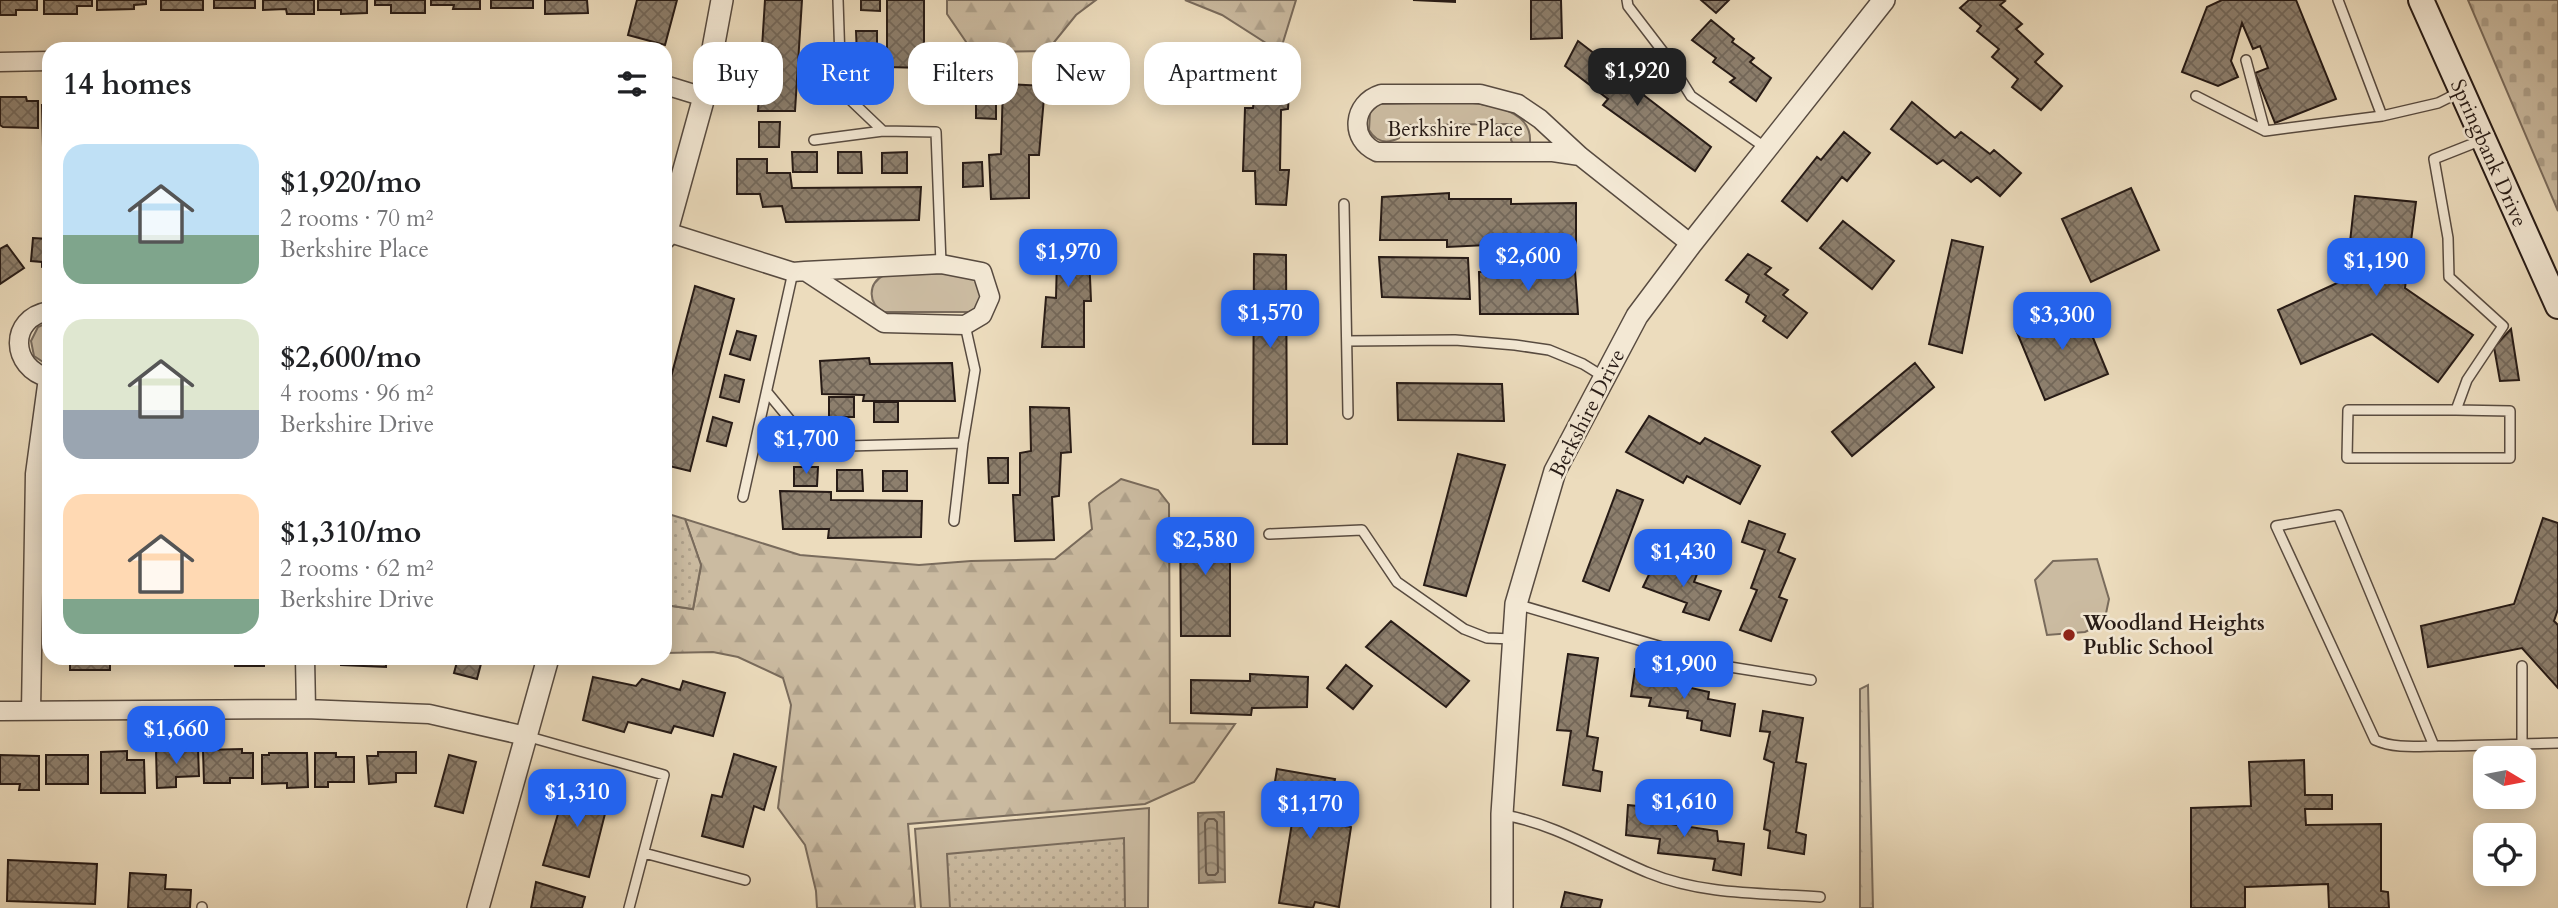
<!DOCTYPE html>
<meta charset="utf-8">
<style>
body{margin:0;font-family:Cardo,serif;background:#f2f2f2;color:#202124;height:100vh;display:flex;flex-direction:column;font-size:26px;white-space:nowrap}
*{box-sizing:border-box;margin:0}
p{font-size:23px;color:#757577}
.icon{flex:none;width:38px;height:38px;fill:none;stroke:currentColor;stroke-width:2;stroke-linecap:round;stroke-linejoin:round}
.map{position:relative;flex:1;overflow:hidden}
.sheet{position:absolute;left:42px;top:42px;width:630px;height:623px;display:flex;flex-direction:column;background:#fff;border-radius:21px;box-shadow:0 4px 18px #0003}
.sheet>*{flex:none}
.guide{position:absolute;left:693px;top:42px;width:665px;height:63px;display:flex;gap:14px}
.needle{width:46px;rotate:100deg}
.fabs{position:absolute;left:2473px;top:746px;display:grid;gap:14px}
.fabs a{display:grid;place-items:center;width:63px;height:63px;border-radius:14px;background:#fff;box-shadow:0 4px 18px #0003;font-size:35px}
.price{position:absolute;translate:-50% -60px;padding:0 16px;border-radius:14px;background:#2563eb;color:#fff;font-size:23px;line-height:46px;filter:drop-shadow(0 2px 4px #0008)}
.price::after{content:'';position:absolute;left:50%;top:42px;width:21px;height:16px;margin-left:-10px;background:inherit;clip-path:polygon(0 0,100% 0,50% 100%)}
.price.on{background:#222;color:#fff}
ul{padding:0;list-style:none}
li{display:flex;align-items:center;gap:21px;height:175px;padding:0 21px}
li span{display:grid;place-items:center;flex:none;width:196px;height:140px;border-radius:21px;color:#555}
li>.icon{margin-inline-start:auto}
span .icon{width:84px;height:84px;fill:#fffc;stroke-width:1}
li b{font-size:30px}
h2{display:flex;justify-content:space-between;align-items:center;height:84px;padding:0 21px;font-size:30px}
.tag{padding:0 24px;border-radius:21px;background:#fff;box-shadow:0 4px 18px #0003;font-size:24px;line-height:63px}
.tag.on{background:#2563eb;color:#fff}
.map>svg:first-child{display:block}
</style>
<div class="map">
<svg width="2558" height="908" viewBox="0 0 2558 908">
<defs>
<pattern id="forest-firs" width="22" height="20" patternUnits="userSpaceOnUse" patternTransform="scale(1.75)"><rect width="22" height="20" fill="#cbbba1"/><path d="M5 1l3.5 6h-7zM16 11l3.5 6h-7z" fill="#aea08a"/></pattern>
<pattern id="cemetery-stones" width="16" height="16" patternUnits="userSpaceOnUse" patternTransform="scale(1.75)"><rect width="16" height="16" fill="#cbbba1"/><path d="M2 7V4a2 2 0 0 1 4 0v3zM10 15v-3a2 2 0 0 1 4 0v3z" fill="#aea08a"/></pattern>
<pattern id="park-dots" width="8" height="8" patternUnits="userSpaceOnUse" patternTransform="scale(1.75)"><rect width="8" height="8" fill="#cbbba1"/><path d="M2 2h.1M6 6h.1" fill="none" stroke="#aea08a" stroke-width="1.8" stroke-linecap="round"/></pattern>
<pattern id="water-waves" width="16" height="10" patternUnits="userSpaceOnUse" patternTransform="scale(1.75)"><rect width="16" height="10" fill="#a99a84"/><path d="M0 5q4-4 8 0t8 0" fill="none" stroke="#8a7d6b"/></pattern>
<pattern id="building-cross-hatch" width="8" height="8" patternUnits="userSpaceOnUse" patternTransform="scale(1.75)"><rect width="8" height="8" fill="#8d7f6d"/><path d="M0 0l8 8M0 8l8-8" fill="none" stroke="#736759"/></pattern>
</defs>
<rect width="100%" height="100%" fill="#ecdcbd"/>
<filter id="stains"><feTurbulence type="fractalNoise" baseFrequency=".00286" numOctaves="4"/><feColorMatrix values="0 0 0 0 .2 0 0 0 0 .09 0 0 0 0 .02 0 0 0 .5 -.17"/></filter>
<radialGradient id="worn" r=".72"><stop offset=".6" stop-color="#630" stop-opacity="0"/><stop offset="1" stop-color="#630" stop-opacity=".3"/></radialGradient>
<path fill="#cbbba1" stroke="#796b5c" stroke-width="2" d="M 1465,102 C 1489,105 1532,109 1530,142 L 1528,144 L 1514,145 L 1511,140 L 1512,124 L 1404,125 L 1399,138 C 1387,144 1376,142 1369,130 L 1370,112 L 1379,104 Z
M 961,273 L 978,280 L 983,296 L 976,309 L 969,312 L 884,312 C 868,304 867,284 884,275 Z
M 49,322 L 49,366 L 34,356 L 31,341 L 38,327 Z
M 2097,559 L 2109,599 L 2104,623 L 2085,632 L 2047,635 L 2035,580 L 2053,561 Z
M 1149,808 L 1148,908 L 921,908 L 915,829 Z"/>
<path fill="url(#forest-firs)" stroke="#796b5c" stroke-width="2" d="M 947,0 L 1096,0 L 1076,15 L 1047,51 L 973,52 L 947,14 Z
M 1185,0 L 1296,0 L 1280,52 L 1222,15 Z
M 1121,479 L 1158,490 L 1169,504 L 1170,723 L 1235,724 L 1194,782 L 1145,804 L 908,824 L 915,908 L 817,908 L 816,891 L 805,845 L 778,808 L 791,705 L 783,678 L 738,657 L 713,652 L 665,653 L 665,605 L 693,609 L 701,565 L 685,519 L 800,555 L 919,565 L 971,561 L 1055,559 L 1092,529 L 1089,503 C 1099,493 1110,488 1121,479 Z
M 1868,685 L 1873,908 L 1860,908 L 1860,689 Z"/>
<path fill="url(#cemetery-stones)" stroke="#796b5c" stroke-width="2" d="M 2468,0 L 2558,0 L 2558,211 Z"/>
<path fill="url(#park-dots)" stroke="#796b5c" stroke-width="2" d="M 665,513 L 685,519 L 701,565 L 693,609 L 665,605 Z
M 1124,838 L 1125,908 L 950,908 L 947,854 Z"/>
<path fill="url(#water-waves)" stroke="#756758" stroke-width="2" d="M 1224,812 L 1225,882 L 1199,883 L 1198,813 Z"/>
<g fill="none" stroke-linecap="round" stroke-linejoin="round">
<path stroke="#685a4d" stroke-width="2" d="M 1208,819 L 1214,819 L 1217,822 L 1218,872 L 1215,875 L 1208,875 L 1206,872 L 1205,823 Z"/>
</g>
<path fill="url(#building-cross-hatch)" stroke="#271b16" stroke-width="2" d="M 0,0 L 37,0 L 37,10 L 16,10 L 16,15 L 0,15 Z
M 44,0 L 92,0 L 92,6 L 77,6 L 77,14 L 44,14 Z
M 97,0 L 146,0 L 146,4 L 134,5 L 134,9 L 97,10 Z
M 161,0 L 203,0 L 203,10 L 161,10 Z
M 214,0 L 255,0 L 255,8 L 214,8 Z
M 263,0 L 314,0 L 314,14 L 287,14 L 286,9 L 263,10 Z
M 318,0 L 367,0 L 367,13 L 341,14 L 341,10 L 318,10 Z
M 375,0 L 425,0 L 425,13 L 391,13 L 391,5 L 375,5 Z
M 431,0 L 480,0 L 480,9 L 453,9 L 454,5 L 431,5 Z
M 491,0 L 533,0 L 533,8 L 491,8 Z
M 545,0 L 587,0 L 588,13 L 545,14 Z
M 637,0 L 677,0 L 665,45 L 628,35 Z
M 765,0 L 802,0 L 795,111 L 758,111 Z
M 861,0 L 880,0 L 880,11 L 861,10 Z
M 887,0 L 924,0 L 924,68 L 887,67 Z
M 1413,0 L 1455,0 L 1455,2 Z
M 1531,0 L 1561,0 L 1562,38 L 1531,39 Z
M 1701,0 L 1729,0 L 1716,13 Z
M 1969,0 L 2003,0 L 2005,1 L 2000,5 L 2022,24 L 2016,29 L 2043,54 L 2035,62 L 2062,86 L 2041,110 L 2012,87 L 2018,79 L 1992,57 L 1999,49 L 1977,31 L 1981,26 L 1960,8 Z
M 2222,0 L 2296,0 L 2336,99 L 2275,123 L 2255,73 L 2268,68 L 2260,46 L 2253,49 L 2242,23 L 2231,61 L 2238,77 L 2218,86 L 2182,72 L 2207,7 Z
M 1711,20 L 1734,39 L 1732,42 L 1754,58 L 1750,62 L 1771,78 L 1756,101 L 1730,82 L 1735,78 L 1713,62 L 1716,58 L 1692,40 Z
M 856,31 L 877,31 L 877,55 L 857,56 Z
M 1578,41 L 1625,77 L 1624,80 L 1711,147 L 1695,171 L 1603,105 L 1608,99 L 1565,66 Z
M 1256,75 L 1290,75 L 1288,109 L 1281,110 L 1280,170 L 1289,170 L 1286,205 L 1256,204 L 1255,171 L 1243,171 L 1245,108 L 1253,108 Z
M 1003,84 L 1045,86 L 1039,155 L 1029,155 L 1029,198 L 991,199 L 989,155 L 1001,154 Z
M 976,94 L 996,95 L 996,119 L 976,118 Z
M 0,97 L 26,97 L 27,101 L 38,101 L 38,128 L 3,127 L 0,125 Z
M 1912,102 L 1955,138 L 1961,132 L 1990,154 L 1994,150 L 2021,173 L 2000,196 L 1977,177 L 1971,182 L 1943,160 L 1937,164 L 1891,129 Z
M 42,105 L 49,105 L 49,147 L 43,147 Z
M 759,122 L 780,122 L 779,147 L 759,147 Z
M 1844,132 L 1870,153 L 1847,181 L 1842,177 L 1807,221 L 1782,201 L 1817,157 L 1821,160 Z
M 792,152 L 817,152 L 817,172 L 793,172 Z
M 838,152 L 861,152 L 862,173 L 838,173 Z
M 907,152 L 907,173 L 882,173 L 882,153 Z
M 737,159 L 767,159 L 767,173 L 790,173 L 792,188 L 921,187 L 919,220 L 786,222 L 782,206 L 763,207 L 760,194 L 737,194 Z
M 982,162 L 983,186 L 963,187 L 963,163 Z
M 2131,188 L 2159,250 L 2091,282 L 2062,219 Z
M 1449,193 L 1449,199 L 1511,199 L 1511,204 L 1576,203 L 1576,249 L 1508,251 L 1508,244 L 1447,247 L 1447,240 L 1380,240 L 1382,197 Z
M 2355,196 L 2416,202 L 2405,288 L 2473,335 L 2438,382 L 2372,334 L 2301,364 L 2278,310 L 2346,279 Z
M 1843,221 L 1894,261 L 1872,289 L 1820,248 Z
M 1047,230 L 1088,230 L 1091,301 L 1084,301 L 1084,347 L 1042,347 L 1046,297 L 1056,298 L 1057,258 L 1047,257 Z
M 33,238 L 49,239 L 49,268 L 42,267 L 42,262 L 31,261 Z
M 1952,240 L 1983,247 L 1962,353 L 1929,344 Z
M 7,245 L 24,268 L 0,284 L 0,249 Z
M 1254,254 L 1286,255 L 1287,444 L 1253,444 Z
M 1748,254 L 1771,268 L 1765,274 L 1788,290 L 1783,295 L 1807,313 L 1787,338 L 1763,321 L 1766,316 L 1746,302 L 1749,295 L 1726,280 Z
M 1379,257 L 1468,258 L 1470,299 L 1382,297 Z
M 1575,270 L 1578,314 L 1480,314 L 1479,272 Z
M 695,286 L 734,299 L 690,471 L 665,465 L 665,400 Z
M 2079,304 L 2108,374 L 2045,400 L 2016,330 Z
M 2511,329 L 2519,380 L 2500,381 L 2494,347 Z
M 737,331 L 756,336 L 750,360 L 730,354 Z
M 869,358 L 870,364 L 952,363 L 955,401 L 863,401 L 864,395 L 822,394 L 820,361 Z
M 1915,363 L 1934,387 L 1852,456 L 1832,432 Z
M 725,375 L 744,380 L 739,402 L 720,397 Z
M 1397,383 L 1502,384 L 1504,421 L 1398,420 Z
M 829,397 L 854,397 L 854,417 L 829,417 Z
M 874,402 L 898,402 L 898,422 L 874,422 Z
M 1030,407 L 1069,408 L 1071,452 L 1061,453 L 1059,496 L 1052,497 L 1054,540 L 1015,541 L 1013,495 L 1020,495 L 1020,453 L 1031,451 Z
M 1649,416 L 1700,444 L 1705,438 L 1760,466 L 1740,504 L 1687,476 L 1683,483 L 1626,452 Z
M 713,417 L 732,423 L 726,446 L 707,441 Z
M 1458,454 L 1505,465 L 1466,596 L 1424,585 Z
M 988,458 L 1008,458 L 1008,483 L 989,483 Z
M 794,467 L 818,467 L 817,486 L 794,486 Z
M 837,470 L 862,470 L 863,491 L 837,491 Z
M 883,471 L 907,471 L 907,491 L 883,491 Z
M 1617,490 L 1643,500 L 1609,591 L 1583,581 Z
M 780,491 L 831,492 L 831,500 L 922,501 L 921,537 L 828,538 L 829,529 L 783,529 Z
M 1230,518 L 1230,636 L 1181,636 L 1180,519 Z
M 2543,518 L 2558,523 L 2558,609 L 2554,621 L 2558,625 L 2558,688 L 2522,648 L 2428,667 L 2421,626 L 2514,604 Z
M 1749,521 L 1785,534 L 1778,552 L 1795,559 L 1779,597 L 1787,600 L 1771,641 L 1740,630 L 1757,590 L 1751,588 L 1765,550 L 1742,542 Z
M 1656,560 L 1697,574 L 1694,582 L 1721,591 L 1709,620 L 1683,612 L 1687,603 L 1643,587 Z
M 1391,621 L 1469,681 L 1446,707 L 1366,647 Z
M 1568,654 L 1598,658 L 1587,736 L 1598,738 L 1593,770 L 1602,772 L 1600,791 L 1563,785 L 1571,731 L 1557,730 Z
M 70,658 L 110,658 L 110,670 L 70,670 Z
M 123,658 L 163,658 L 164,662 L 134,663 L 134,658 Z
M 172,658 L 211,658 L 211,659 L 195,659 L 195,662 L 173,663 Z
M 235,658 L 264,658 L 264,666 L 235,666 Z
M 341,658 L 386,658 L 386,667 L 341,665 Z
M 398,658 L 449,658 L 448,662 L 424,658 L 423,663 Z
M 458,658 L 486,658 L 486,662 L 482,660 L 477,679 L 454,673 Z
M 1346,665 L 1372,686 L 1353,709 L 1327,688 Z
M 1635,669 L 1658,672 L 1657,677 L 1692,681 L 1691,688 L 1709,692 L 1708,699 L 1735,704 L 1730,736 L 1701,730 L 1702,721 L 1687,718 L 1688,711 L 1649,706 L 1651,698 L 1631,696 Z
M 1250,674 L 1308,677 L 1307,707 L 1252,708 L 1251,715 L 1191,713 L 1191,680 L 1250,681 Z
M 593,677 L 636,686 L 642,679 L 680,690 L 683,681 L 725,693 L 713,736 L 674,726 L 671,733 L 628,722 L 624,732 L 583,720 Z
M 1763,711 L 1803,718 L 1796,762 L 1806,764 L 1796,832 L 1806,835 L 1804,854 L 1768,848 L 1770,831 L 1764,829 L 1774,763 L 1764,759 L 1770,732 L 1760,731 Z
M 198,748 L 199,776 L 176,777 L 176,787 L 157,788 L 156,750 Z
M 242,749 L 242,753 L 253,753 L 253,778 L 230,778 L 230,783 L 204,783 L 203,750 Z
M 127,751 L 127,760 L 144,760 L 145,793 L 101,793 L 101,752 Z
M 378,752 L 416,752 L 416,773 L 396,773 L 396,782 L 369,784 L 367,756 L 378,756 Z
M 269,753 L 307,753 L 308,787 L 287,788 L 287,783 L 262,784 L 262,755 L 269,755 Z
M 315,753 L 336,753 L 336,757 L 354,757 L 354,782 L 328,782 L 328,787 L 315,787 Z
M 734,754 L 776,767 L 764,810 L 754,806 L 743,847 L 702,836 L 712,795 L 722,797 Z
M 0,755 L 39,756 L 39,790 L 19,790 L 20,784 L 0,784 Z
M 46,755 L 88,755 L 88,784 L 46,784 Z
M 449,755 L 476,762 L 463,813 L 435,806 Z
M 2304,760 L 2305,795 L 2332,795 L 2332,809 L 2305,809 L 2306,825 L 2381,824 L 2381,891 L 2388,892 L 2389,908 L 2329,908 L 2328,884 L 2245,887 L 2245,908 L 2191,908 L 2191,808 L 2251,806 L 2249,762 Z
M 1277,769 L 1335,779 L 1332,795 L 1325,793 L 1321,823 L 1351,827 L 1339,907 L 1315,902 L 1313,908 L 1279,903 L 1292,823 L 1269,819 Z
M 568,780 L 610,794 L 589,877 L 543,865 Z
M 1628,805 L 1666,809 L 1664,823 L 1717,831 L 1718,841 L 1744,844 L 1741,875 L 1713,870 L 1715,859 L 1658,853 L 1660,839 L 1626,835 Z
M 8,860 L 97,864 L 95,904 L 7,901 Z
M 130,873 L 166,875 L 165,889 L 191,890 L 190,908 L 128,908 Z
M 536,882 L 585,897 L 582,908 L 531,908 Z
M 1565,892 L 1602,900 L 1600,908 L 1561,908 Z"/>
<g fill="none" stroke-linecap="round" stroke-linejoin="round">
<g stroke="#584b40" stroke-width="12">
<path id="service" d="M 838,0 L 841,91 L 883,131
M 1627,0 L 1628,6 L 1664,53 L 1691,96 L 1766,148
M 2338,0 L 2382,116 L 2438,103 L 2460,92
M 2246,60 L 2265,131
M 2196,96 L 2265,131 L 2382,116
M 814,140 L 883,131 L 936,132 L 941,264
M 1344,204 L 1348,414
M 1347,341 L 1455,340 L 1515,345 L 1549,350 L 1583,364 L 1604,377
M 767,392 L 800,432 L 847,446 L 963,443
M 2456,410 L 2510,411 L 2510,458 L 2347,458 L 2348,410 L 2456,410 L 2467,380 L 2503,326 L 2449,277 L 2448,238 L 2434,159 L 2482,140
M 743,497 L 793,272
M 954,521 L 963,443 L 975,370 L 965,325
M 1269,534 L 1362,530 L 1397,582 L 1464,629 L 1487,638 L 1513,639
M 1516,604 L 1730,667 L 1811,680
M 2522,666 L 2522,744
M 526,736 L 664,775 L 629,908
M 2434,746 L 2338,515 L 2276,526 L 2375,740 C 2395,749 2418,746 2439,746 C 2479,746 2518,744 2558,743
M 1504,815 C 1556,824 1600,853 1649,873 C 1702,895 1763,893 1820,897
M 644,853 L 745,880
M 202,908 L 202,907"/>
</g>
<g stroke="#584b40" stroke-width="21">
<path id="minor" d="M 0,62 L 49,61
M 665,85 L 704,97
M 1580,156 L 1553,152 L 1377,152 C 1349,140 1352,103 1381,94 L 1480,94 L 1518,104 L 1540,119 L 1580,156 L 1691,244
M 667,232 L 793,272 L 805,271 L 941,264 L 982,272 L 990,297 L 982,315 L 965,325 L 884,323 L 805,271
M 49,311 C 8,318 10,368 49,378
M 305,658 L 306,709
M 0,711 L 306,709 L 429,714 L 526,736
M 31,711 L 35,474 L 48,378"/>
</g>
<g stroke="#584b40" stroke-width="24">
<path id="tertiary" d="M 665,238 L 704,97 L 722,0
M 478,908 L 548,658
M 1502,908 L 1502,814 L 1516,604 L 1555,471 L 1637,316 L 1691,244 L 1884,0"/>
</g>
<g stroke="#271b16" stroke-width="28">
<path id="secondary" d="M 2421,0 L 2558,306"/>
</g>
<use href="#service" stroke="#f3e8d4" stroke-width="9"/>
<use href="#minor" stroke="#f3e8d4" stroke-width="18"/>
<use href="#tertiary" stroke="#f3e8d4" stroke-width="21"/>
<use href="#secondary" stroke="#f3e8d4" stroke-width="24"/>
</g>
<circle fill="#8f2418" stroke="#f3e8d4" stroke-width="2.5" cx="2069" cy="635" r="7"/>
<g text-anchor="middle" stroke-width="5" stroke-linejoin="round" paint-order="stroke">
<g font-size="21" fill="#271b16" stroke="#f3e8d4">
<text x="1455" y="136">Berkshire Place</text>
<text transform="translate(2489 153) rotate(66)" y="7">Springbank Drive</text>
<text transform="translate(1587 413) rotate(-63)" y="7">Berkshire Drive</text>
</g>
<g font-size="21" font-weight="bold" fill="#271b16" stroke="#f3e8d4" text-anchor="start">
<text x="2083" y="630">Woodland Heights<tspan x="2083" dy="24">Public School</tspan></text>
</g>
</g>
<rect width="100%" height="100%" filter="url(#stains)"/>
<rect width="100%" height="100%" fill="url(#worn)"/>
</svg>
<div class="fabs">
<a><svg class="needle" viewBox="-14 -14 28 28"><path d="M0-13l5 13h-10z" fill="#e53935"/><path d="M0 13l5-13h-10z" fill="#757577"/></svg></a>
<a><svg class="icon" aria-label="locate" viewBox="0 0 24 24"><circle cx="12" cy="12" r="6"/><path d="M12 2v4M12 18v4M2 12h4M18 12h4"/></svg></a>
</div>
<b class="price on" style="left:1637px;top:108px">$1,920</b>
<b class="price" style="left:1068px;top:289px">$1,970</b>
<b class="price" style="left:1528px;top:293px">$2,600</b>
<b class="price" style="left:2376px;top:298px">$1,190</b>
<b class="price" style="left:1270px;top:350px">$1,570</b>
<b class="price" style="left:2062px;top:352px">$3,300</b>
<b class="price" style="left:806px;top:476px">$1,700</b>
<b class="price" style="left:1205px;top:577px">$2,580</b>
<b class="price" style="left:1683px;top:589px">$1,430</b>
<b class="price" style="left:1684px;top:701px">$1,900</b>
<b class="price" style="left:176px;top:766px">$1,660</b>
<b class="price" style="left:577px;top:829px">$1,310</b>
<b class="price" style="left:1684px;top:839px">$1,610</b>
<b class="price" style="left:1310px;top:841px">$1,170</b>
<div class="guide">
<a class="tag">Buy</a>
<a class="tag on">Rent</a>
<a class="tag">Filters</a>
<a class="tag">New</a>
<a class="tag">Apartment</a>
</div>
<section class="sheet">
<h2>14 homes<svg class="icon" aria-label="filters" viewBox="0 0 24 24"><path d="M4 7h16M4 17h16"/><circle cx="9" cy="7" r="2"/><circle cx="15" cy="17" r="2"/></svg></h2>
<ul>
<li><span style="background:linear-gradient(#bfe0f5 65%,#7fa58c 0)"><svg class="icon" aria-label="home" viewBox="0 0 24 24"><path d="M3 11l9-7 9 7M6 9v11h12V9"/></svg></span><div><b>$1,920/mo</b><p>2 rooms · 70 m²</p><p>Berkshire Place</p></div></li>
<li><span style="background:linear-gradient(#dfe7d0 65%,#9aa5b1 0)"><svg class="icon" aria-label="home" viewBox="0 0 24 24"><path d="M3 11l9-7 9 7M6 9v11h12V9"/></svg></span><div><b>$2,600/mo</b><p>4 rooms · 96 m²</p><p>Berkshire Drive</p></div></li>
<li><span style="background:linear-gradient(#ffd9b3 75%,#7fa58c 0)"><svg class="icon" aria-label="home" viewBox="0 0 24 24"><path d="M3 11l9-7 9 7M6 9v11h12V9"/></svg></span><div><b>$1,310/mo</b><p>2 rooms · 62 m²</p><p>Berkshire Drive</p></div></li>
</ul>
</section>
</div>
